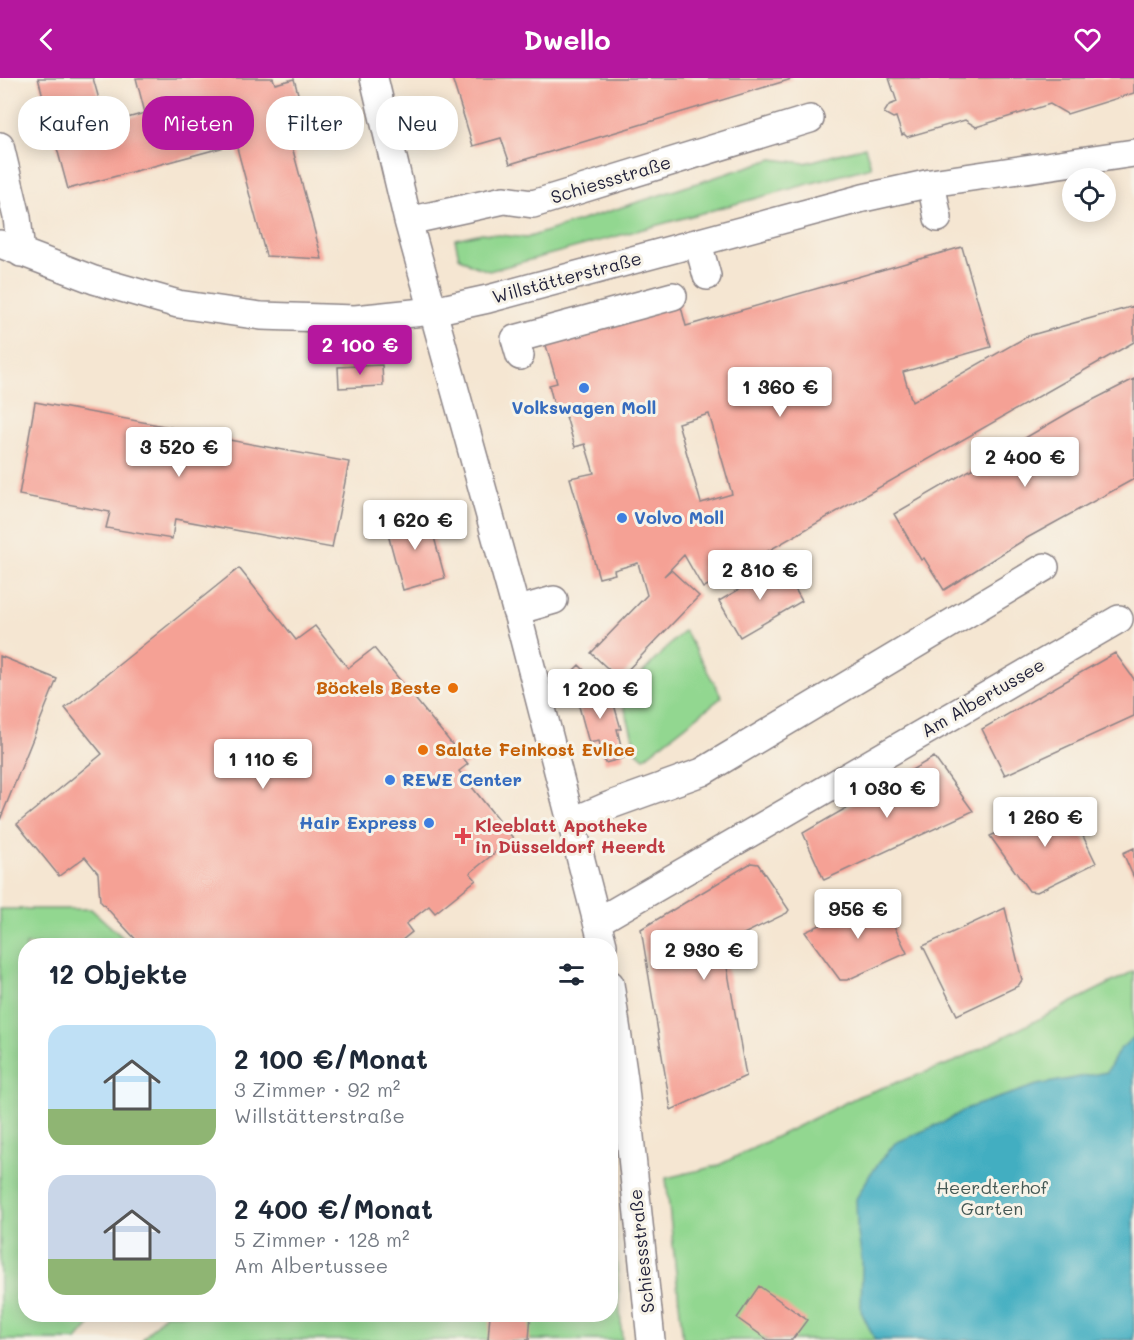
<!DOCTYPE html>
<html lang="de">
<meta charset="utf-8">
<style>
body{margin:0;font-family:Mali,sans-serif;background:#f6f6f7;color:#1f2937;height:100vh;display:flex;flex-direction:column;font-size:22px;white-space:nowrap}
*{box-sizing:border-box;margin:0}
p{font-size:20px;color:#747a83}
.icon{flex:none;width:33px;height:33px;fill:none;stroke:currentColor;stroke-width:2;stroke-linecap:round;stroke-linejoin:round}
.map{position:relative;flex:1;overflow:hidden}
.details{position:absolute;left:18px;top:860px;width:600px;height:384px;display:flex;flex-direction:column;background:#fff;border-radius:24px;box-shadow:0 3px 15px #0003}
.details>*{flex:none}
.top-card{position:absolute;left:18px;top:18px;width:600px;height:54px;display:flex;gap:12px}
.controls{position:absolute;left:1062px;top:90px;display:grid;gap:12px}
.controls a{display:grid;place-items:center;width:54px;height:54px;border-radius:50%;background:#fff;box-shadow:0 3px 15px #0003;font-size:30px}
.price{position:absolute;translate:-50% -51px;padding:0 14px;border-radius:6px;background:#fff;color:#222;font-size:20px;line-height:39px;filter:drop-shadow(0 2px 3px #0008)}
.price::after{content:'';position:absolute;left:50%;top:36px;width:18px;height:14px;margin-left:-9px;background:inherit;clip-path:polygon(0 0,100% 0,50% 100%)}
.price.selected{background:#b5179e;color:#fff}
ul{padding:0;list-style:none}
li{display:flex;align-items:center;gap:18px;height:150px;padding:0 30px}
li span{display:grid;place-items:center;flex:none;width:168px;height:120px;border-radius:18px;color:#555}
li>.icon{margin-inline-start:auto}
span .icon{width:72px;height:72px;fill:#fffc;stroke-width:1}
li b{font-size:26px}
h2{display:flex;justify-content:space-between;align-items:center;height:72px;padding:0 30px;font-size:26px}
.tag{padding:0 21px;border-radius:24px;background:#fff;box-shadow:0 3px 15px #0003;font-size:21px;line-height:54px}
.tag.selected{background:#b5179e;color:#fff}
header{display:flex;justify-content:space-between;align-items:center;height:78px;padding:0 30px;background:#b5179e;color:#fff;font-size:27px;font-weight:800}
.map>svg:first-child{display:block}
</style>
<header><svg class="icon" aria-label="back" viewBox="0 0 24 24"><path d="M15 5l-7 7 7 7"/></svg>Dwello<svg class="icon" aria-label="heart" viewBox="0 0 24 24"><path d="M12 20l-8-8c-3-5 5-10 8-4 3-6 11-1 8 4z"/></svg></header>
<div class="map">
<svg width="1134" height="1262" viewBox="0 0 1134 1262">
<rect width="100%" height="100%" fill="#f7f3e8"/>
<filter id="ink" filterUnits="userSpaceOnUse"><feTurbulence type="fractalNoise" baseFrequency=".0167" numOctaves="2"/><feDisplacementMap in="SourceGraphic" scale="12" xChannelSelector="R" yChannelSelector="G"/><feConvolveMatrix kernelMatrix="1 2 1 2 8 2 1 2 1" color-interpolation-filters="sRGB"/></filter>
<filter id="wash" filterUnits="userSpaceOnUse"><feTurbulence type="fractalNoise" baseFrequency=".008" numOctaves="4" result="noise"/><feDisplacementMap in="SourceGraphic" scale="24" xChannelSelector="R" yChannelSelector="G"/><feGaussianBlur stdDeviation="1.35" result="paint"/><feColorMatrix in="noise" values="0 0 0 0 0 0 0 0 0 0 0 0 0 0 0 0 0 1.4 0 .05"/><feComposite in="paint" operator="in"/></filter>
<g filter="url(#wash)">
<rect width="100%" height="100%" fill="#f5e6d2"/>
<path fill="#92d790" stroke="#5a7c66" stroke-width="1.5" d="M 865,69 L 871,89 L 489,193 L 472,187 L 459,179 L 455,161 L 482,155 L 526,160 L 772,81 L 805,85 Z
M 684,552 L 722,619 L 644,680 L 637,674 L 621,617 Z
M 0,831 L 91,831 L 131,867 L 26,867 L 26,1236 L 100,1236 L 77,1262 L 0,1262 Z
M 1134,893 L 1134,1262 L 683,1262 L 666,1100 L 717,1088 L 859,1018 L 954,984 Z
M 611,1119 L 614,1140 L 622,1262 L 142,1262 L 165,1236 L 610,1236 Z"/>
<path fill="#43aec1" stroke="#32687e" stroke-width="1.5" d="M 1134,959 L 1134,1262 L 875,1262 L 861,1233 L 862,1184 L 857,1148 L 856,1121 L 871,1095 L 895,1065 L 946,1043 L 968,1030 L 1037,1007 L 1107,994 L 1119,972 Z"/>
<g id="blocks">
<path fill="#f5a195" fill-rule="evenodd" d="M 38,0 L 93,0 L 106,46 L 145,35 L 136,0 L 273,0 L 275,6 L 294,1 L 305,41 L 286,46 L 322,181 L 266,178 L 236,66 L 68,111 Z
M 452,0 L 792,0 L 792,1 L 510,86 L 501,60 L 473,68 Z
M 889,0 L 1134,0 L 1134,15 L 1067,36 L 1050,26 L 976,49 L 965,42 L 907,59 L 904,56 L 902,57 L 896,39 L 893,40 L 884,35 L 889,27 L 897,24 Z
M 962,169 L 991,269 L 903,294 L 912,324 L 1028,258 L 1134,228 L 1134,264 L 703,510 L 684,477 L 664,498 L 671,492 L 699,518 L 619,601 L 591,575 L 647,517 L 638,485 L 614,492 L 615,496 L 599,500 L 570,400 L 594,395 L 585,366 L 575,369 L 563,328 L 555,331 L 549,307 L 557,305 L 545,264 L 680,225 L 686,248 ZM 709,336 L 732,416 L 701,425 L 678,345 Z
M 382,287 L 383,308 L 339,310 L 338,289 Z
M 1134,301 L 1134,401 L 1027,460 L 944,512 L 924,480 L 921,482 L 894,436 L 1075,331 Z
M 35,324 L 175,350 L 175,352 L 349,384 L 332,470 L 175,441 L 172,461 L 106,450 L 110,434 L 19,417 Z
M 427,433 L 445,500 L 403,512 L 385,445 Z
M 781,487 L 802,523 L 740,559 L 719,523 Z
M 239,490 L 296,562 L 315,548 L 348,590 L 374,570 L 468,686 L 459,693 L 513,760 L 470,795 L 476,802 L 435,835 L 429,828 L 406,846 L 412,854 L 396,867 L 141,867 L 100,823 L 98,795 L 85,779 L 59,798 L 17,746 L 102,676 L 65,630 Z
M 1115,575 L 1134,601 L 1134,638 L 1005,697 L 982,651 Z
M 0,578 L 57,601 L 0,742 Z
M 579,587 L 584,592 L 572,604 L 570,596 Z
M 594,605 L 596,612 L 609,609 L 621,651 L 617,651 L 624,680 L 605,685 L 599,663 L 589,665 L 574,610 Z
M 934,679 L 973,733 L 824,802 L 803,755 Z
M 1066,723 L 1096,785 L 1037,814 L 1029,813 L 990,758 Z
M 1134,770 L 1134,800 L 1123,775 Z
M 751,785 L 758,786 L 789,832 L 787,835 L 723,866 L 746,998 L 671,1032 L 641,851 Z
M 880,819 L 907,875 L 847,902 L 840,902 L 805,854 Z
M 1005,830 L 1022,902 L 1018,908 L 957,937 L 923,868 Z
M 759,1208 L 807,1242 L 792,1262 L 768,1262 L 737,1240 Z
M 490,1236 L 531,1236 L 529,1262 L 488,1262 Z"/>
</g>
</g>
<g filter="url(#ink)">
<use href="#blocks" fill-opacity="0" stroke="#8c8486" stroke-width="1.5"/>
<g fill="none" stroke-linecap="round" stroke-linejoin="round">
<g stroke="#8c8486" stroke-width="30">
<path id="minor" d="M 374,0 L 408,143 L 520,546 L 603,867
M 0,68 L 17,139 L 21,175
M 931,105 L 938,140
M 408,143 L 504,122 L 533,126 L 810,41
M 698,165 L 707,198
M 0,166 L 94,202 L 178,226 L 261,238 L 355,241 L 433,233 L 488,221 L 863,120 L 931,105 L 1134,75
M 520,278 L 515,261 L 673,218
M 516,533 L 554,522
M 571,744 L 608,728 L 702,694 L 1045,489
M 597,844 L 1119,541
M 610,906 L 624,1001 L 651,1262"/>
</g>
<use href="#minor" stroke="#fff" stroke-width="27"/>
</g>
</g>
<g fill="#3f7fe0" stroke="#f7f3e8" stroke-width="2">
<circle cx="584" cy="310" r="6"/>
<circle cx="622" cy="440" r="6"/>
<circle cx="390" cy="702" r="6"/>
<circle cx="429" cy="745" r="6"/>
</g>
<g fill="#e8710a" stroke="#f7f3e8" stroke-width="2">
<circle cx="453" cy="610" r="6"/>
<circle cx="423" cy="672" r="6"/>
</g>
<path fill="#e0444e" stroke="#f7f3e8" stroke-width="2" d="M460 749h6v6h6v6h-6v6h-6v-6h-6v-6h6z"/>
<g text-anchor="middle" stroke-width="6" stroke-linejoin="round" paint-order="stroke">
<g font-size="18" fill="#22223b" stroke="#f7f3e8">
<text transform="translate(611 102) rotate(-17)" y="6">Schiessstraße</text>
<text transform="translate(567 200) rotate(-15)" y="6">Willstätterstraße</text>
<text transform="translate(983 620) rotate(-30)" y="6">Am Albertussee</text>
<text transform="translate(642 1173) rotate(-96)" y="6">Schiessstraße</text>
</g>
<g font-size="18" font-weight="bold" fill="#366cbe" stroke="#f7f3e8" text-anchor="start">
<text x="584" y="336" text-anchor="middle">Volkswagen Moll</text>
<text x="634" y="446">Volvo Moll</text>
<text x="402" y="708">REWE Center</text>
<text x="417" y="751" text-anchor="end">Hair Express</text>
</g>
<g font-size="18" font-weight="bold" fill="#c56008" stroke="#f7f3e8" text-anchor="end">
<text x="441" y="616">Böckels Beste</text>
<text x="435" y="678" text-anchor="start">Salate Feinkost Evlice</text>
</g>
<g font-size="18" font-weight="bold" fill="#be3a42" stroke="#f7f3e8" text-anchor="start">
<text x="475" y="754">Kleeblatt Apotheke<tspan x="475" dy="21">in Düsseldorf Heerdt</tspan></text>
</g>
<g font-size="18" fill="#445854" stroke="#f7f3e8">
<text x="992" y="1116">Heerdterhof<tspan x="992" dy="21">Garten</tspan></text>
</g>
</g>
</svg>
<div class="controls">
<a><svg class="icon" aria-label="locate" viewBox="0 0 24 24"><circle cx="12" cy="12" r="6"/><path d="M12 2v4M12 18v4M2 12h4M18 12h4"/></svg></a>
</div>
<b class="price selected" style="left:360px;top:298px">2 100 €</b>
<b class="price" style="left:780px;top:340px">1 360 €</b>
<b class="price" style="left:179px;top:400px">3 520 €</b>
<b class="price" style="left:1025px;top:410px">2 400 €</b>
<b class="price" style="left:415px;top:473px">1 620 €</b>
<b class="price" style="left:760px;top:523px">2 810 €</b>
<b class="price" style="left:600px;top:642px">1 200 €</b>
<b class="price" style="left:263px;top:712px">1 110 €</b>
<b class="price" style="left:887px;top:741px">1 030 €</b>
<b class="price" style="left:1045px;top:770px">1 260 €</b>
<b class="price" style="left:858px;top:862px">956 €</b>
<b class="price" style="left:704px;top:903px">2 930 €</b>
<div class="top-card">
<a class="tag">Kaufen</a>
<a class="tag selected">Mieten</a>
<a class="tag">Filter</a>
<a class="tag">Neu</a>
</div>
<section class="details">
<h2>12 Objekte<svg class="icon" aria-label="filters" viewBox="0 0 24 24"><path d="M4 7h16M4 17h16"/><circle cx="9" cy="7" r="2"/><circle cx="15" cy="17" r="2"/></svg></h2>
<ul>
<li><span style="background:linear-gradient(#bfe0f5 70%,#8fb573 0)"><svg class="icon" aria-label="home" viewBox="0 0 24 24"><path d="M3 11l9-7 9 7M6 9v11h12V9"/></svg></span><div><b>2 100 €/Monat</b><p>3 Zimmer · 92 m²</p><p>Willstätterstraße</p></div></li>
<li><span style="background:linear-gradient(#c9d6e8 70%,#8fb573 0)"><svg class="icon" aria-label="home" viewBox="0 0 24 24"><path d="M3 11l9-7 9 7M6 9v11h12V9"/></svg></span><div><b>2 400 €/Monat</b><p>5 Zimmer · 128 m²</p><p>Am Albertussee</p></div></li>
</ul>
</section>
</div>
